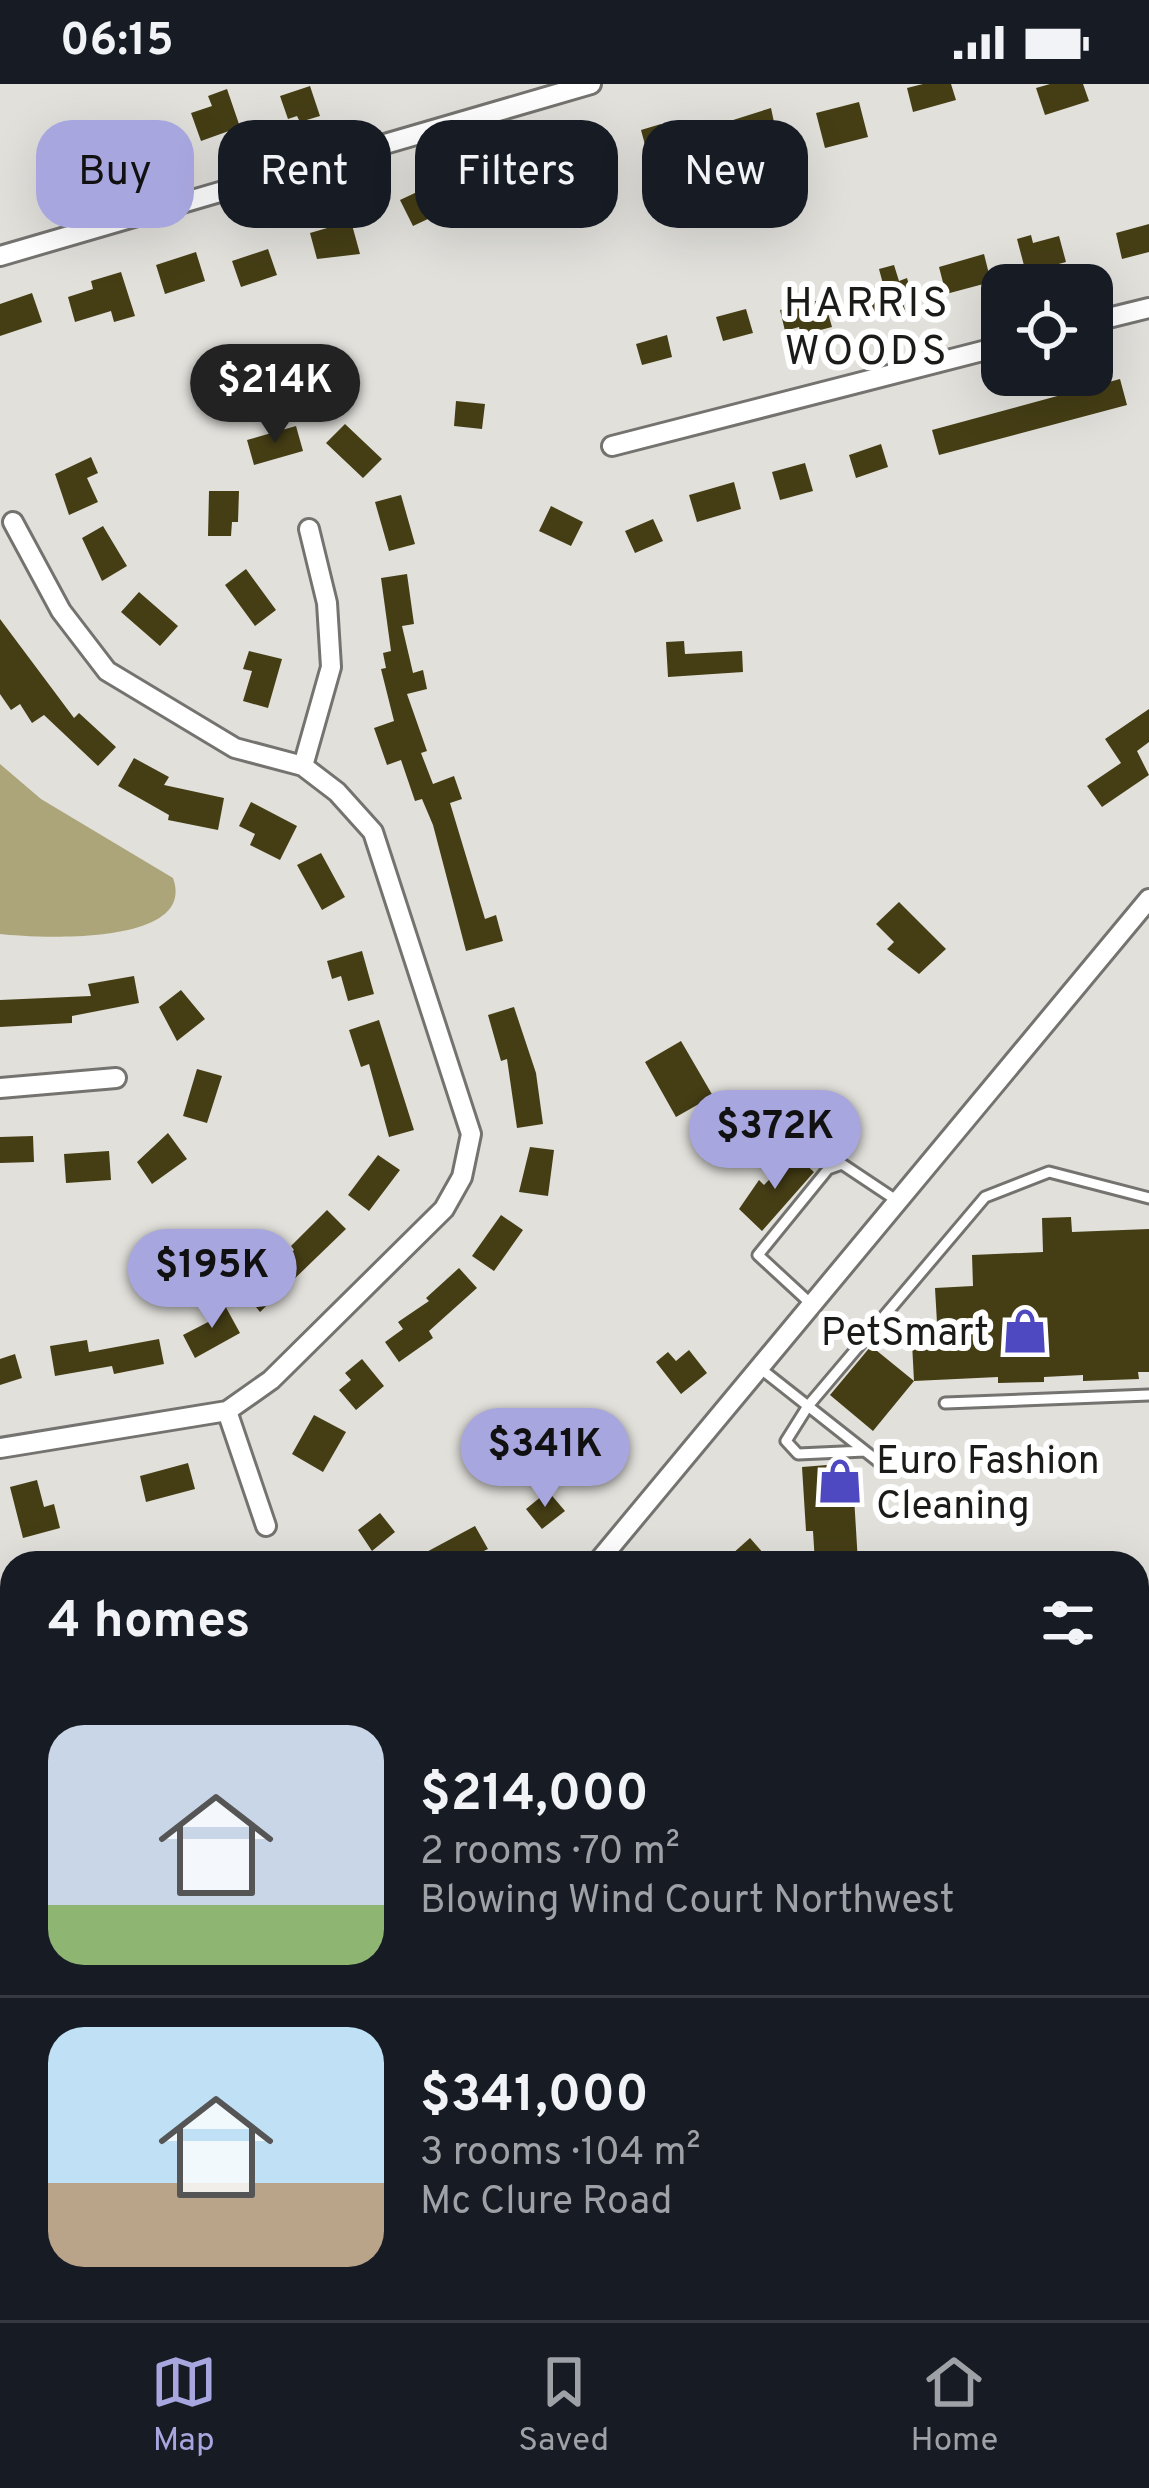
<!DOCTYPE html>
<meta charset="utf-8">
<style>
body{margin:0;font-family:Overpass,sans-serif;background:#242831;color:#f1f3f6;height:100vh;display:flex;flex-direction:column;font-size:45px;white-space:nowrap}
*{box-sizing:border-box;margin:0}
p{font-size:39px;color:#9ea1a6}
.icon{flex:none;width:66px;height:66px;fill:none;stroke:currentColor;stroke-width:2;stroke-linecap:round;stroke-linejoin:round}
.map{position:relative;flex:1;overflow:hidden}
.panel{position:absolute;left:0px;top:1467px;width:1149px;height:771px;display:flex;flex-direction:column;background:#171b24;border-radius:36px 36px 0 0;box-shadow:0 12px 48px #0002}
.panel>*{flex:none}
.banner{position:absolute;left:36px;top:36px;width:1077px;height:108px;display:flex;gap:24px}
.tools{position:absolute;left:981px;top:180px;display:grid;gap:24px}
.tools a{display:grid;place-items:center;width:132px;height:132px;border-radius:24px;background:#171b24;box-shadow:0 12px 48px #0002;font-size:60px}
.price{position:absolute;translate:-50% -102px;padding:0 27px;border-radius:42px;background:#a8a6de;color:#111;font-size:39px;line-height:78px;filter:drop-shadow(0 3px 6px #0008)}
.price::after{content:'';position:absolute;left:50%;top:72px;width:36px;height:27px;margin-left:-18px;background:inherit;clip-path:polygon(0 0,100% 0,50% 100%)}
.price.active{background:#222;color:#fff}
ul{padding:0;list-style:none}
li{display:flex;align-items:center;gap:36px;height:300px;padding:0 48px}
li+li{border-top:3px solid #363941}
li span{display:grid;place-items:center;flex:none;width:336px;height:240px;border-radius:36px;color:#555}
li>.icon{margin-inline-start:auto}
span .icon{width:144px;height:144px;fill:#fffc;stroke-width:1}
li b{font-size:51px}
h2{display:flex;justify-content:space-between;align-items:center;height:144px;padding:0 48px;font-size:51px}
.chip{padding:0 42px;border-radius:36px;background:#171b24;box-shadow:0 12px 48px #0002;font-size:42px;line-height:108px}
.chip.active{background:#a8a6de;color:#111}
.status{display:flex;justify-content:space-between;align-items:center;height:84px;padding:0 60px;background:#171b24;direction:ltr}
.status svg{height:33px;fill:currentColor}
.tabs{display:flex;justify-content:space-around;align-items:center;height:168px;border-top:3px solid #363941;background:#171b24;font-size:33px;color:#9ea1a6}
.tabs a{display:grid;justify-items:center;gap:6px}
.tabs .active{color:#a8a6de}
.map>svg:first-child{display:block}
</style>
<div class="status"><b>06:15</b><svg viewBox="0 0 49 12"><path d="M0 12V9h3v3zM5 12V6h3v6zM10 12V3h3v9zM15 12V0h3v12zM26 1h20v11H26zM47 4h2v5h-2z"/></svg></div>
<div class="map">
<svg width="1149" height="2236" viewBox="0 0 1149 2236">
<rect width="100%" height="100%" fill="#e1e0db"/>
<path fill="#ada57a" d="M 0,680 L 41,715 L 173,794 C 198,863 36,854 0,850 Z"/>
<path fill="#453e15" d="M 923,0 L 951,0 L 956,16 L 913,28 L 907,4 Z
M 1050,0 L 1083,0 L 1089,17 L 1045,31 L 1036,4 Z
M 310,2 L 320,32 L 300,38 L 297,32 L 288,35 L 280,12 Z
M 227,5 L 240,43 L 201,57 L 191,29 L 212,22 L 208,12 Z
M 859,18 L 868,53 L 825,64 L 816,29 Z
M 771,24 L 778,57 L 736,65 L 730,37 Z
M 661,40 L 665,52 L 685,47 L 694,80 L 679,84 L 676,72 L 650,79 L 641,46 Z
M 158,43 L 166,71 L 126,83 L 118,56 Z
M 601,57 L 607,81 L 564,93 L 557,69 Z
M 84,68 L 92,94 L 46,107 L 38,82 Z
M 434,100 L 447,126 L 413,142 L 400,116 Z
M 351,137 L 360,170 L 317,175 L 310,149 Z
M 1149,140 L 1149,168 L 1122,175 L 1116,149 Z
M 1031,151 L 1033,159 L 1059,152 L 1066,178 L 1026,189 L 1017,155 Z
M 268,165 L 277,191 L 241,203 L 232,177 Z
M 196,168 L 205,197 L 165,210 L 156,181 Z
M 984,170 L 991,198 L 946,210 L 939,183 Z
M 894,181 L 899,197 L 907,194 L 913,216 L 903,219 L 906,229 L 868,234 L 861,207 L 883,200 L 879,185 Z
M 121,188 L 135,232 L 114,238 L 111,227 L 75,238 L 68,213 L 93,205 L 91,197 Z
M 32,209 L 42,238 L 0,252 L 0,220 Z
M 824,215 L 832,243 L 801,251 L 799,243 L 785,247 L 780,226 Z
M 746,225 L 753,249 L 723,257 L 716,233 Z
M 667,251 L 672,273 L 642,281 L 636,260 Z
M 1120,295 L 1127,321 L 939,371 L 932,346 Z
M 456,317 L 485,320 L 482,345 L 454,342 Z
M 345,340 L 382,375 L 363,394 L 326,359 Z
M 296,342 L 303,367 L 254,381 L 247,356 Z
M 881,360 L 888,383 L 856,394 L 849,371 Z
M 91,373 L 98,389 L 87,394 L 98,418 L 69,431 L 55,390 Z
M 805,379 L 813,407 L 780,416 L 772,388 Z
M 734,398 L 741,425 L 697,438 L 689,411 Z
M 209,407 L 239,407 L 238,438 L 232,438 L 231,452 L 208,452 Z
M 401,411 L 415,460 L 389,467 L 375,418 Z
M 551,422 L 583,438 L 571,462 L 539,447 Z
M 653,435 L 663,457 L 635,469 L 625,447 Z
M 103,442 L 127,482 L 102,497 L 82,454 Z
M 246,485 L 276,526 L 255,542 L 225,501 Z
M 407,490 L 414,540 L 402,542 L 413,589 L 423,586 L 427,605 L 407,610 L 427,667 L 421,669 L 433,700 L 454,692 L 462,715 L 450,719 L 485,835 L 496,831 L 503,857 L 466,867 L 433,741 L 422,715 L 415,717 L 401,676 L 387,681 L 374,644 L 394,637 L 381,585 L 386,584 L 383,569 L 391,567 L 381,494 Z
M 139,508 L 178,542 L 160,562 L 121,528 Z
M 0,535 L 74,634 L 79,629 L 116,663 L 98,682 L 44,631 L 32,639 L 20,620 L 11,626 L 0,610 Z
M 684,557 L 685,570 L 742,567 L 743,588 L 668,593 L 666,558 Z
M 249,567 L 282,575 L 268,624 L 243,617 L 252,587 L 243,585 Z
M 1149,625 L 1149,658 L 1137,667 L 1149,691 L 1102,723 L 1087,702 L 1121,679 L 1105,655 Z
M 134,674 L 169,693 L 164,701 L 224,714 L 218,746 L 168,736 L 169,731 L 118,702 Z
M 251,718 L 297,742 L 280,776 L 250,761 L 255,750 L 239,742 Z
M 321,769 L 345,813 L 322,826 L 297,781 Z
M 899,818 L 946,865 L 919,890 L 887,865 L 894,858 L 876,840 Z
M 362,867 L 374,910 L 348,917 L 341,892 L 332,895 L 327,877 Z
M 134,892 L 139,919 L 72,932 L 72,939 L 0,943 L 0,916 L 91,912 L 88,900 Z
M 181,906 L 205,935 L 177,957 L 159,923 Z
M 514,923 L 536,989 L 543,1040 L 517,1044 L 507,975 L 501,977 L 488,931 Z
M 379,936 L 414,1046 L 389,1053 L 369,980 L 361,983 L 349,946 Z
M 681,957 L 713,1012 L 676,1033 L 645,978 Z
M 197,985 L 222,992 L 207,1039 L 183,1032 Z
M 168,1049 L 187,1075 L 152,1100 L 137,1078 Z
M 33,1052 L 34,1078 L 0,1079 L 0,1053 Z
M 530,1063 L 554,1066 L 548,1112 L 519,1108 Z
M 109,1067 L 111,1096 L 66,1099 L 64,1070 Z
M 794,1070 L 814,1088 L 762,1147 L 739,1125 L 759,1096 L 764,1101 Z
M 378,1071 L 400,1086 L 369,1127 L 348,1111 Z
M 327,1126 L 346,1145 L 260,1228 L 243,1207 L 294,1166 L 291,1162 Z
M 501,1131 L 523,1146 L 494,1187 L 472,1172 Z
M 1071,1133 L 1072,1148 L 1149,1145 L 1149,1288 L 1138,1288 L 1139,1295 L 1083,1297 L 1083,1291 L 1044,1293 L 1044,1298 L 998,1299 L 998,1293 L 914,1297 L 911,1240 L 937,1239 L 935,1204 L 973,1202 L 972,1171 L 1043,1168 L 1042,1134 Z
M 459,1184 L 477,1204 L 429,1247 L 433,1254 L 399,1278 L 385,1258 L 403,1245 L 398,1238 L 429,1217 L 426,1214 Z
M 223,1218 L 240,1249 L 195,1274 L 183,1251 L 212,1236 L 207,1227 Z
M 159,1255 L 164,1280 L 114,1290 L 112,1282 L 55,1292 L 50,1262 L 87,1256 L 89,1268 Z
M 871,1262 L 914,1297 L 873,1347 L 830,1311 Z
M 689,1266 L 707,1289 L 681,1310 L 656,1278 L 668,1268 L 676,1277 Z
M 15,1270 L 22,1294 L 0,1301 L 0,1275 Z
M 362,1275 L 384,1302 L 356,1326 L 339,1306 L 351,1296 L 345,1289 Z
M 314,1331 L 346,1348 L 323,1388 L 292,1370 Z
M 188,1379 L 195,1405 L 146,1418 L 140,1392 Z
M 852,1379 L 858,1479 L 815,1479 L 813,1447 L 806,1447 L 802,1383 Z
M 37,1396 L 44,1423 L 54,1420 L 60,1444 L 23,1454 L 10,1403 Z
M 548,1407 L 565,1427 L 542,1445 L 526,1425 Z
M 380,1429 L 395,1448 L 372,1467 L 358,1446 Z
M 475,1442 L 488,1465 L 473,1472 L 477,1479 L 406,1479 Z
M 750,1454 L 772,1479 L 722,1479 Z"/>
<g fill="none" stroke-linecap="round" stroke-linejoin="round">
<g stroke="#74736f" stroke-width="15">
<path id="lane" d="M 810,1219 L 758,1171 L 828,1085 L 842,1080 L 896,1116
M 761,1285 L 889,1386
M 945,1319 L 1149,1311
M 865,1367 L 798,1370 L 786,1357 L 808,1322 L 985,1113 L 1049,1088 L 1149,1114
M 1137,2032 L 1149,2031
M 249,2226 L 249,2229
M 565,2226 L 565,2233 L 637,2228
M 696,2226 L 697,2236
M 750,2236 L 797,2234
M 959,2236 L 1056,2229"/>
</g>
<g stroke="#74736f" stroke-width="24">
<path id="street" d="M 0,172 L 591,0
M 1092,238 L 1149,224
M 612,362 L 1002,262
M 303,682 L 331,583 L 327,519 L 309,445
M 0,1004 L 116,994
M 227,1327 L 266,1442
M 0,1364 L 227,1327 L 271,1296 L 444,1125 L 462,1093 L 471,1050 L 373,748 L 337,708 L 303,682 L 235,664 L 107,587 L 61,527 L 13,438
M 597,1479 L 1149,815
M 0,1580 L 12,1583"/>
</g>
<g stroke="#74736f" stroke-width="33">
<path id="secondary" d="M 506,2226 L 506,2236"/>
</g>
<g stroke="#74736f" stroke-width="36">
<path id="primary" d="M 1137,1847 L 1149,1847
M 1137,1898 L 1149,1897
M 0,1924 L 12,1923
M 0,1975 L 12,1974"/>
</g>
<use href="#lane" stroke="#fff" stroke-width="9"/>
<use href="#street" stroke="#fff" stroke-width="18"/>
<use href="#secondary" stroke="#fff" stroke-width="27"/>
<use href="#primary" stroke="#fff" stroke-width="30"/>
</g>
<defs>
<g id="shop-bare" transform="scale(3.6)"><path d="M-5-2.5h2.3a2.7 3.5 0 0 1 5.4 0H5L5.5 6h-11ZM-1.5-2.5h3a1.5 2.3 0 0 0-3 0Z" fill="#4e49c0" stroke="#fff" stroke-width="2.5" paint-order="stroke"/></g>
</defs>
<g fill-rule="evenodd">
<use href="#shop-bare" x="1025" y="1247"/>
<use href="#shop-bare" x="840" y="1397"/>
</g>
<g text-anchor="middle" stroke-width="12" stroke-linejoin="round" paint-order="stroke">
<g font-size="39" fill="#1b1b19" stroke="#fff" text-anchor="end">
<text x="989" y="1261">PetSmart</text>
<text x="876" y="1389" text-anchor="start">Euro Fashion<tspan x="876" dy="45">Cleaning</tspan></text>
</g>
<g font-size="42" letter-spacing="3" fill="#1b1b19" stroke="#fff">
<text x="867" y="232">HARRIS<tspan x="867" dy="48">WOODS</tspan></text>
</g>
</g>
</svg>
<div class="tools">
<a><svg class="icon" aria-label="locate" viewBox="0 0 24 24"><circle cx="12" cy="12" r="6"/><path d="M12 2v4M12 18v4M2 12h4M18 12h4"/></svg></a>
</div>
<b class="price active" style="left:275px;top:362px">$214K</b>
<b class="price" style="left:775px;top:1108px">$372K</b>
<b class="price" style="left:212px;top:1247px">$195K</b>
<b class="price" style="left:545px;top:1426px">$341K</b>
<div class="banner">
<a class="chip active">Buy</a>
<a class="chip">Rent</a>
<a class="chip">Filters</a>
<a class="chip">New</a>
</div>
<section class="panel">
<h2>4 homes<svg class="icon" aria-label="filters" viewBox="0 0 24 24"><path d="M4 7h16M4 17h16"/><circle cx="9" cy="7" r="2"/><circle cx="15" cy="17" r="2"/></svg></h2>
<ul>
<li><span style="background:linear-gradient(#c9d6e8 75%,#8fb573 0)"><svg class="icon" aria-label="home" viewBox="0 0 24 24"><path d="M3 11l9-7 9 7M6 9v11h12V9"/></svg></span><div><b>$214,000</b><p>2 rooms · 70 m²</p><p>Blowing Wind Court Northwest</p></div></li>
<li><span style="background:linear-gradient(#bfe0f5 65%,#b9a48a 0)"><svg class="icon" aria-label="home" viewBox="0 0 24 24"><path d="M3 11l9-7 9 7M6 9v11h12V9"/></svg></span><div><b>$341,000</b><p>3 rooms · 104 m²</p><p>Mc Clure Road</p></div></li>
</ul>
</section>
</div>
<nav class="tabs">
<a class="active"><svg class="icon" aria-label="map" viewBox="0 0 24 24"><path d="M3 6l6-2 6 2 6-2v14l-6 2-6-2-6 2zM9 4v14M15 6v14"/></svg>Map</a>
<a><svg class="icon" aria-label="saved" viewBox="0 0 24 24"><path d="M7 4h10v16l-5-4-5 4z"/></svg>Saved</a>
<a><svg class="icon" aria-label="home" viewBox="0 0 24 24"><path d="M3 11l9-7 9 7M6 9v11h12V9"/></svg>Home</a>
</nav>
